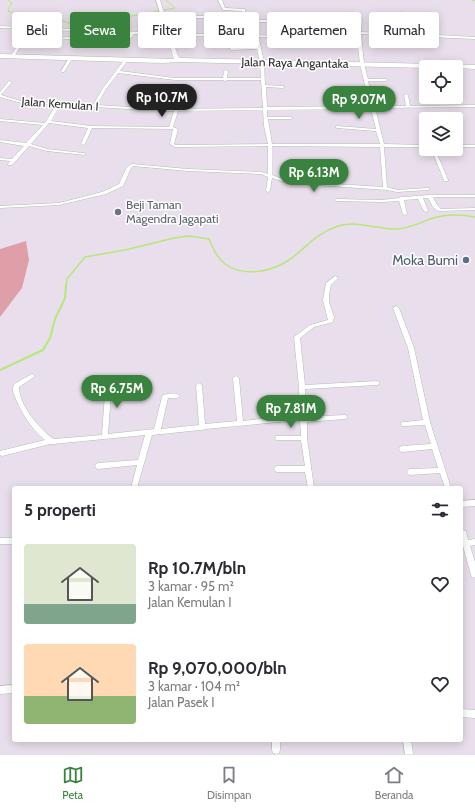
<!DOCTYPE html>
<html lang="id">
<meta charset="utf-8">
<style>
body{margin:0;font-family:Cabin,sans-serif;background:#f2f2f3;color:#2b2b33;height:100vh;display:flex;flex-direction:column;font-size:15px;white-space:nowrap}
*{box-sizing:border-box;margin:0}
p{font-size:13px;color:#7c7c81}
.icon{flex:none;width:22px;height:22px;fill:none;stroke:currentColor;stroke-width:2;stroke-linecap:round;stroke-linejoin:round}
.map{position:relative;flex:1;overflow:hidden}
.details{position:absolute;left:12px;top:486px;width:451px;height:256px;display:flex;flex-direction:column;background:#fff;border-radius:4px;box-shadow:0 2px 10px #0003}
.details>*{flex:none}
.guide{position:absolute;left:12px;top:12px;width:451px;height:36px;display:flex;gap:8px}
.tools{position:absolute;left:419px;top:60px;display:grid;gap:8px}
.tools a{display:grid;place-items:center;width:44px;height:44px;border-radius:4px;background:#fff;box-shadow:0 2px 10px #0003;font-size:20px}
.price{position:absolute;translate:-50% -34px;padding:0 9px;border-radius:14px;background:#39833f;color:#fff;font-size:13px;line-height:26px;filter:drop-shadow(0 1px 2px #0008)}
.price::after{content:'';position:absolute;left:50%;top:24px;width:12px;height:9px;margin-left:-6px;background:inherit;clip-path:polygon(0 0,100% 0,50% 100%)}
.price.selected{background:#222;color:#fff}
ul{padding:0;list-style:none}
li{display:flex;align-items:center;gap:12px;height:100px;padding:0 12px}
li span{display:grid;place-items:center;flex:none;width:112px;height:80px;border-radius:4px;color:#555}
li>.icon{margin-inline-start:auto}
span .icon{width:48px;height:48px;fill:#fffc;stroke-width:1}
li b{font-size:17px}
h2{display:flex;justify-content:space-between;align-items:center;height:48px;padding:0 12px;font-size:17px}
.chip{padding:0 14px;border-radius:4px;background:#fff;box-shadow:0 2px 10px #0003;font-size:14px;line-height:36px}
.chip.selected{background:#39833f;color:#fff}
.tabs{display:flex;justify-content:space-around;align-items:center;height:56px;border-top:1px solid #e1e1e2;background:#fff;font-size:11px;color:#7c7c81}
.tabs a{display:grid;justify-items:center;gap:2px}
.tabs .selected{color:#39833f}
.map>svg:first-child{display:block}
</style>
<div class="map">
<svg width="475" height="754" viewBox="0 0 475 754">
<rect width="100%" height="100%" fill="#e9dfec"/>
<path fill="#df9fa8" d="M 26,241 L 29,260 L 22,288 L 0,317 L 0,249 Z"/>
<g fill="none" stroke-linecap="round" stroke-linejoin="round">
<path stroke="#b4e879" stroke-width="1" d="M 8,0 L 12,3 L 8,9 L 9,12 L 40,13 L 69,23 L 126,17 L 175,8 L 166,0
M 472,0 L 475,1"/>
<path stroke="#b4e879" stroke-width="1.5" d="M 66,286 L 67,279 L 85,257 L 125,250 L 174,238 L 189,236 L 209,239 C 213,248 217,258 225,264 C 242,277 269,272 286,262 C 305,250 314,234 338,226 C 359,220 377,230 398,229 C 409,228 420,223 430,219 C 445,214 460,214 475,217"/>
<path stroke="#b4e879" stroke-width="2" d="M 0,370 L 43,350 L 50,338 L 55,319 L 65,298 L 66,285"/>
<g stroke="#b2beb3" stroke-width="1">
<path id="street" d="M 218,0 L 222,0 L 225,8 L 245,9 L 246,16 L 249,16 L 252,20 L 331,20 L 333,21 L 331,27 L 347,28 L 349,24 L 352,25 L 351,29 L 348,30 L 331,29 L 332,36 L 357,36 L 358,19 L 360,18 L 362,19 L 361,32 L 401,34 L 399,13 L 401,12 L 403,13 L 405,34 L 434,35 L 433,20 L 420,19 L 419,18 L 421,17 L 436,18 L 438,35 L 475,37 L 475,39 L 361,34 L 364,64 L 368,79 L 386,79 L 388,80 L 386,81 L 368,81 L 374,106 L 406,106 L 404,95 L 406,94 L 408,95 L 410,106 L 475,105 L 475,107 L 375,108 L 384,144 L 426,145 L 426,147 L 384,147 L 387,187 L 397,190 L 427,188 L 429,188 L 429,190 L 397,192 L 387,190 L 287,183 L 272,178 L 270,191 L 268,192 L 266,191 L 268,177 L 261,174 L 188,171 L 133,166 L 131,168 L 123,186 L 106,194 L 59,205 L 0,208 L 0,206 L 59,203 L 102,192 L 119,184 L 127,167 L 132,164 L 188,169 L 261,172 L 268,174 L 268,146 L 175,147 L 170,144 L 173,129 L 92,128 L 85,144 L 83,145 L 81,144 L 88,128 L 49,123 L 31,144 L 47,149 L 83,153 L 85,153 L 85,155 L 47,151 L 29,146 L 12,165 L 8,165 L 8,164 L 10,161 L 0,160 L 0,158 L 12,159 L 24,146 L 0,142 L 0,140 L 26,143 L 43,125 L 0,121 L 0,119 L 45,123 L 56,105 L 21,103 L 0,97 L 0,92 L 9,81 L 12,82 L 1,95 L 21,101 L 57,103 L 59,102 L 61,103 L 93,105 L 103,88 L 125,59 L 126,59 L 128,60 L 120,71 L 175,78 L 223,78 L 224,71 L 226,70 L 228,71 L 227,78 L 261,78 L 260,62 L 257,49 L 231,50 L 229,49 L 231,48 L 257,47 L 255,39 L 256,37 L 168,36 L 166,35 L 134,34 L 127,43 L 126,43 L 124,42 L 130,33 L 106,32 L 101,40 L 100,40 L 98,39 L 102,32 L 77,31 L 72,39 L 54,40 L 52,39 L 53,38 L 70,37 L 74,31 L 31,29 L 26,37 L 39,37 L 41,38 L 39,39 L 25,39 L 14,57 L 12,58 L 10,57 L 28,29 L 0,28 L 0,26 L 168,33 L 170,34 L 217,34 L 217,18 L 163,18 L 161,17 L 163,16 L 217,16 L 219,15 L 221,16 L 242,16 L 242,11 L 223,10 ZM 221,18 L 247,18 L 251,22 L 329,22 L 327,28 L 329,36 L 221,35 ZM 259,37 L 357,38 L 360,64 L 370,106 L 267,107 L 266,87 L 283,88 L 285,87 L 283,86 L 265,85 L 264,62 L 259,39 ZM 118,73 L 175,80 L 223,80 L 225,81 L 227,80 L 261,80 L 263,108 L 163,109 L 97,105 L 106,89 ZM 60,105 L 163,111 L 174,111 L 169,127 L 91,126 L 51,121 ZM 371,109 L 376,129 L 337,126 L 335,127 L 337,128 L 376,131 L 380,144 L 272,144 L 268,119 L 291,119 L 293,118 L 291,117 L 267,117 L 267,110 ZM 263,110 L 264,126 L 268,144 L 176,145 L 174,144 L 178,129 L 173,127 L 178,111 ZM 272,146 L 380,147 L 383,187 L 288,181 L 272,175 Z
M 69,58 L 72,59 L 64,72 L 62,72 L 61,71 Z
M 456,145 L 475,145 L 475,147 L 456,147 Z
M 431,149 L 435,149 L 448,180 L 448,181 L 444,181 L 444,180 Z
M 430,195 L 475,195 L 475,197 L 433,197 L 437,205 L 441,209 L 475,208 L 475,210 L 438,211 L 433,207 L 428,198 L 423,198 L 428,211 L 426,212 L 424,211 L 418,199 L 404,200 L 407,214 L 405,215 L 403,214 L 399,201 L 382,202 L 336,201 L 334,200 L 336,199 L 382,200 L 399,198 L 401,197 L 403,197 Z
M 335,276 L 338,278 L 331,285 L 329,294 L 329,302 L 334,317 L 333,322 L 314,327 L 300,338 L 305,385 L 377,381 L 380,383 L 377,385 L 305,389 L 306,417 L 344,415 L 346,415 L 347,417 L 346,419 L 344,419 L 307,422 L 307,438 L 314,488 L 308,488 L 305,472 L 277,472 L 275,471 L 274,469 L 275,467 L 277,466 L 305,466 L 301,440 L 276,440 L 275,438 L 276,436 L 301,436 L 300,420 L 205,429 L 202,430 L 200,430 L 152,435 L 137,488 L 131,488 L 137,465 L 98,469 L 96,468 L 95,466 L 96,464 L 98,463 L 138,460 L 145,435 L 53,444 L 50,444 L 2,456 L 0,455 L 0,451 L 45,440 C 30,428 20,410 13,392 L 13,388 L 14,384 L 32,374 L 35,376 L 34,377 L 19,387 C 19,405 40,430 54,439 L 102,435 L 106,380 L 109,378 L 112,380 L 108,434 L 154,429 L 162,397 L 163,395 C 168,394 176,392 180,396 L 177,398 L 168,398 L 161,429 L 199,425 L 196,385 L 199,383 L 202,385 L 205,424 L 237,421 L 233,378 L 236,376 L 239,378 L 243,421 L 267,418 L 265,398 L 268,396 L 271,398 L 273,418 L 300,415 L 299,387 L 294,337 L 310,325 L 328,320 L 323,300 L 326,283 Z
M 396,306 L 399,308 L 414,348 L 430,422 L 451,488 L 445,488 L 440,473 L 410,475 L 408,474 L 407,472 L 408,470 L 410,469 L 438,468 L 432,449 L 402,452 L 400,451 L 399,449 L 400,447 L 402,446 L 431,444 L 425,425 L 404,426 L 402,426 L 401,424 L 402,422 L 404,422 L 423,420 L 408,348 L 393,308 Z
M 475,500 L 475,506 L 461,507 L 461,501 Z
M 463,530 L 466,531 L 468,540 L 475,539 L 475,545 L 470,546 L 475,562 L 475,578 L 472,577 L 471,575 L 461,539 L 461,531 Z
M 0,538 L 14,538 L 14,544 L 0,544 Z
M 14,685 L 14,693 L 0,694 L 0,686 Z
M 461,709 L 475,710 L 475,718 L 461,717 Z
M 272,740 L 280,740 L 280,750 L 279,753 L 277,754 L 273,753 L 272,750 Z
M 403,740 L 411,740 L 413,754 L 405,754 Z"/>
</g>
<g stroke="#b2beb3" stroke-width="1">
<path id="secondary" d="M 156,0 L 160,0 L 178,56 L 180,58 L 475,65 L 475,69 L 456,68 L 456,67 L 426,68 L 180,62 L 162,63 L 0,58 L 0,54 L 174,59 Z"/>
</g>
<use href="#street" fill="#fff" fill-rule="evenodd"/>
<use href="#secondary" fill="#fff" fill-rule="evenodd"/>
</g>
<circle fill="#6b7280" stroke="#fff" stroke-width="1.5" cx="118" cy="212" r="4"/>
<circle fill="#5c6f8a" stroke="#fff" stroke-width="1.5" cx="466" cy="260" r="4"/>
<g text-anchor="middle" stroke-width="3" stroke-linejoin="round" paint-order="stroke">
<g font-size="12" fill="#2c2c2c" stroke="#fff">
<text transform="translate(295 63) rotate(1)" y="4">Jalan Raya Angantaka</text>
<text transform="translate(60 104) rotate(4)" y="4">Jalan Kemulan I</text>
</g>
<g font-size="12" fill="#5b616d" stroke="#fff" text-anchor="start">
<text x="126" y="209">Beji Taman<tspan x="126" dy="14">Magendra Jagapati</tspan></text>
</g>
<g font-size="14" fill="#4e5e75" stroke="#fff" text-anchor="end">
<text x="458" y="265">Moka Bumi</text>
</g>
</g>
</svg>
<div class="tools">
<a><svg class="icon" aria-label="locate" viewBox="0 0 24 24"><circle cx="12" cy="12" r="6"/><path d="M12 2v4M12 18v4M2 12h4M18 12h4"/></svg></a>
<a><svg class="icon" aria-label="layers" viewBox="0 0 24 24"><path d="M12 4l9 5-9 5-9-5zM3 14l9 5 9-5"/></svg></a>
</div>
<b class="price selected" style="left:162px;top:118px">Rp 10.7M</b>
<b class="price" style="left:359px;top:120px">Rp 9.07M</b>
<b class="price" style="left:314px;top:193px">Rp 6.13M</b>
<b class="price" style="left:117px;top:409px">Rp 6.75M</b>
<b class="price" style="left:291px;top:429px">Rp 7.81M</b>
<div class="guide">
<a class="chip">Beli</a>
<a class="chip selected">Sewa</a>
<a class="chip">Filter</a>
<a class="chip">Baru</a>
<a class="chip">Apartemen</a>
<a class="chip">Rumah</a>
</div>
<section class="details">
<h2>5 properti<svg class="icon" aria-label="filters" viewBox="0 0 24 24"><path d="M4 7h16M4 17h16"/><circle cx="9" cy="7" r="2"/><circle cx="15" cy="17" r="2"/></svg></h2>
<ul>
<li><span style="background:linear-gradient(#dfe7d0 75%,#7fa58c 0)"><svg class="icon" aria-label="home" viewBox="0 0 24 24"><path d="M3 11l9-7 9 7M6 9v11h12V9"/></svg></span><div><b>Rp 10.7M/bln</b><p>3 kamar · 95 m²</p><p>Jalan Kemulan I</p></div><svg class="icon" aria-label="heart" viewBox="0 0 24 24"><path d="M12 20l-8-8c-3-5 5-10 8-4 3-6 11-1 8 4z"/></svg></li>
<li><span style="background:linear-gradient(#ffd9b3 65%,#8fb573 0)"><svg class="icon" aria-label="home" viewBox="0 0 24 24"><path d="M3 11l9-7 9 7M6 9v11h12V9"/></svg></span><div><b>Rp 9,070,000/bln</b><p>3 kamar · 104 m²</p><p>Jalan Pasek I</p></div><svg class="icon" aria-label="heart" viewBox="0 0 24 24"><path d="M12 20l-8-8c-3-5 5-10 8-4 3-6 11-1 8 4z"/></svg></li>
</ul>
</section>
</div>
<nav class="tabs">
<a class="selected"><svg class="icon" aria-label="map" viewBox="0 0 24 24"><path d="M3 6l6-2 6 2 6-2v14l-6 2-6-2-6 2zM9 4v14M15 6v14"/></svg>Peta</a>
<a><svg class="icon" aria-label="saved" viewBox="0 0 24 24"><path d="M7 4h10v16l-5-4-5 4z"/></svg>Disimpan</a>
<a><svg class="icon" aria-label="home" viewBox="0 0 24 24"><path d="M3 11l9-7 9 7M6 9v11h12V9"/></svg>Beranda</a>
</nav>
